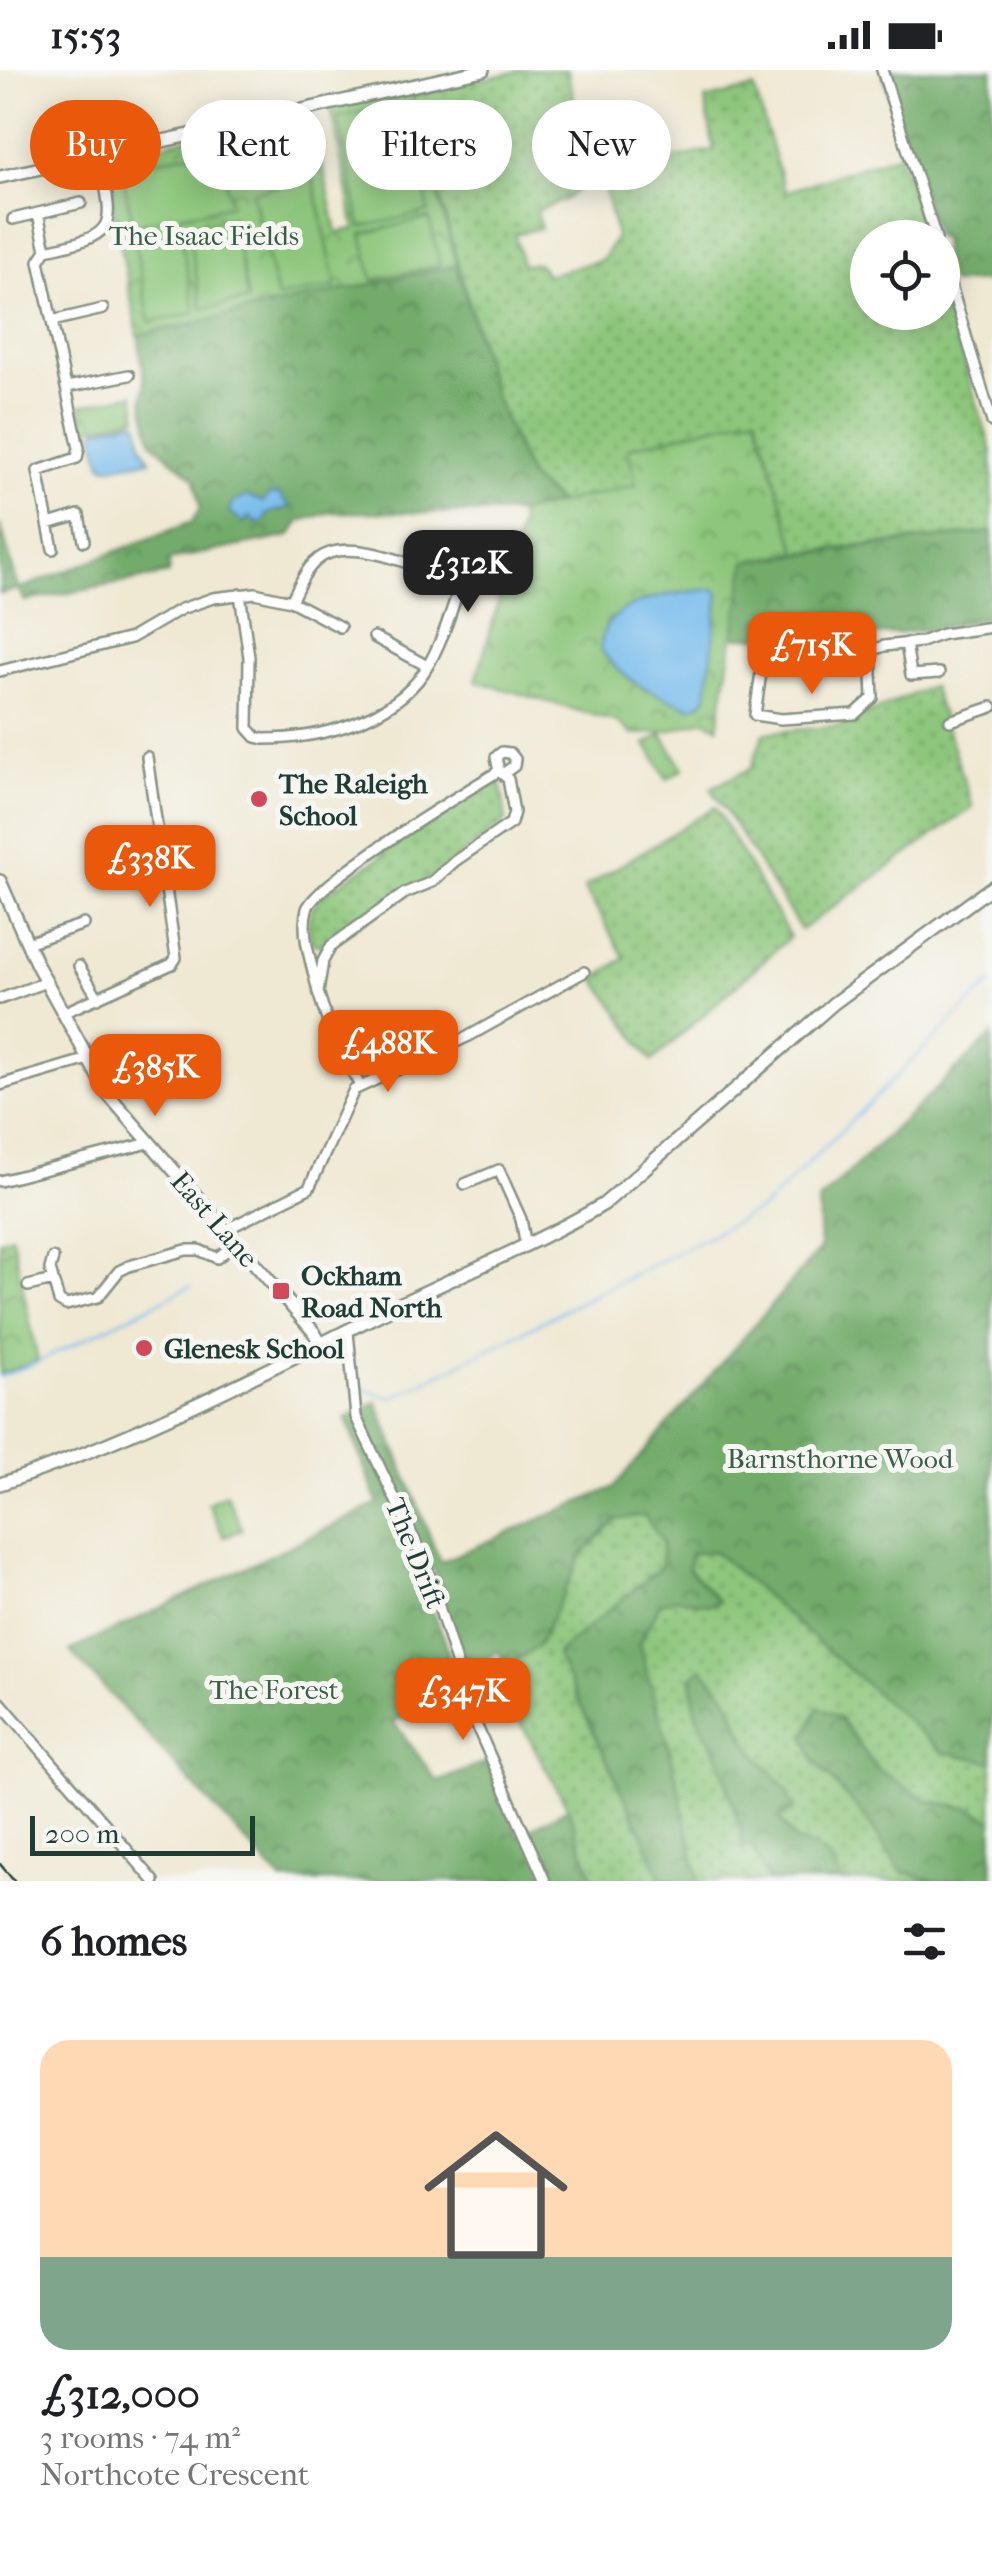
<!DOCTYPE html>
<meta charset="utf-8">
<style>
body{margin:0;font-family:"IM FELL French Canon",serif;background:#f2f2f2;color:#202124;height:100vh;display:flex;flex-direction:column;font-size:38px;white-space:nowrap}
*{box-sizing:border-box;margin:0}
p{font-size:32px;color:#757577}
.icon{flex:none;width:55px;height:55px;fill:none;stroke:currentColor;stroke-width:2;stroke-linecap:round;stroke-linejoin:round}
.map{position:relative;height:1811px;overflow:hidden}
.drawer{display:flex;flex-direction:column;background:#fff;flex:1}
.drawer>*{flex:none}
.banner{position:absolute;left:30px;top:30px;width:932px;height:90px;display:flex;gap:20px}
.buttons{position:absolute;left:850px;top:150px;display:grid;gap:20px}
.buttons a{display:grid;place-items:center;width:110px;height:110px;border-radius:50%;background:#fff;box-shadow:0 5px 25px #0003;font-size:50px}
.scale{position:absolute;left:30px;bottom:25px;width:225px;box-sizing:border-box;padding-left:10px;border:5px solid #1f3d34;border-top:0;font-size:28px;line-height:35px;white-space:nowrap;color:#1f3d34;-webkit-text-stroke:8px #f6f6f2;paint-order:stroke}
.price{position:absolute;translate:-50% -85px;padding:0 22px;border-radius:20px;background:#ea580c;color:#fff;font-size:32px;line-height:65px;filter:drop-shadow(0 2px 5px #0008)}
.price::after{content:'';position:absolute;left:50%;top:60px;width:30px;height:22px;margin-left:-15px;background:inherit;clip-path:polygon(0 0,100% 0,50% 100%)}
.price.current{background:#222;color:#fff}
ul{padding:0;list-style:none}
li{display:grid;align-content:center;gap:20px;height:530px;padding:0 40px}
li+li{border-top:2px solid #e0e0e0}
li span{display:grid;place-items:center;height:310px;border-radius:30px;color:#555}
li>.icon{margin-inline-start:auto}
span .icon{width:180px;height:180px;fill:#fffc;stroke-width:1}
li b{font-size:42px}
h2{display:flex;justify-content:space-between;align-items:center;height:120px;padding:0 40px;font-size:42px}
.chip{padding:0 35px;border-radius:45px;background:#fff;box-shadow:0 5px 25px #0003;font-size:35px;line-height:90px}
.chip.current{background:#ea580c;color:#fff}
.status{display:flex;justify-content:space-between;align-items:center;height:70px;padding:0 50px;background:#fff;direction:ltr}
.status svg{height:28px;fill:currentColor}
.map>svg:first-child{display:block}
</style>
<div class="status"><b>15:53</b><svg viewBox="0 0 49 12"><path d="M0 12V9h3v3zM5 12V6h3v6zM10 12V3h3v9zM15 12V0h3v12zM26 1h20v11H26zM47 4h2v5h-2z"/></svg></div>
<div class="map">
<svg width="992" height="1811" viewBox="0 0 992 1811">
<defs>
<pattern id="grass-dots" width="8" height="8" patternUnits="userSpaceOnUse" patternTransform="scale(2.5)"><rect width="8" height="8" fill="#8dc67b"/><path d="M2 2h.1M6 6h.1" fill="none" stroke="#73a266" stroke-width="1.8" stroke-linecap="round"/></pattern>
<pattern id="forest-crowns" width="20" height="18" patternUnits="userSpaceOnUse" patternTransform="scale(2.5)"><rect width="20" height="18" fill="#72ab6b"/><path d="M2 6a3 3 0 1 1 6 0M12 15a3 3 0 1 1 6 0" fill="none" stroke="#5d8c59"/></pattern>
<pattern id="park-crowns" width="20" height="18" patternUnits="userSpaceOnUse" patternTransform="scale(2.5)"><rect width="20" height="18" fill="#8dc67b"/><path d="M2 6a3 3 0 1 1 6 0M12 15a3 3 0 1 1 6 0" fill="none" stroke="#73a266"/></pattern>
</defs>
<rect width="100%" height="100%" fill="#f6f6f2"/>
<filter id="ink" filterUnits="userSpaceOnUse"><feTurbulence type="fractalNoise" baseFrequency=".01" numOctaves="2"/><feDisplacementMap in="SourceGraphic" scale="20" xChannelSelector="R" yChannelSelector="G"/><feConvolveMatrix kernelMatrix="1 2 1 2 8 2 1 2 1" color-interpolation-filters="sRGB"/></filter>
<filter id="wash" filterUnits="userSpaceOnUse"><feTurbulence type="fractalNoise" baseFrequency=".0048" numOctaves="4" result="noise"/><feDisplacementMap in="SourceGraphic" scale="40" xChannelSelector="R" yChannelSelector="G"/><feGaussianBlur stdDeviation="2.25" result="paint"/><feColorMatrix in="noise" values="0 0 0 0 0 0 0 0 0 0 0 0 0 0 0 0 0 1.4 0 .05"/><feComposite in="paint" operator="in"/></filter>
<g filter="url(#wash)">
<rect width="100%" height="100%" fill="#efe8d2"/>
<path fill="url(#grass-dots)" stroke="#568258" stroke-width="2.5" d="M 523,0 L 567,0 L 593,107 L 565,130 L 536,141 L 541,158 L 515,164 L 522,195 L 539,193 L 546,205 L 602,190 L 616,167 L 601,103 L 714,80 L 705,30 L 754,18 L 785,122 L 899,84 L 925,167 L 868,168 L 868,242 L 942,242 L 943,225 L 992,382 L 992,462 L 797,483 L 756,346 L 629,378 L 636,415 L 559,433 L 530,409 L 493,322 L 412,25 Z
M 932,616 L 973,737 L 801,860 L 711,718 L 751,698 L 764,663 L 838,656 Z
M 501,713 L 506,751 L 437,804 L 331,872 L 318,875 L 311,871 L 308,853 L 312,838 L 322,825 L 379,788 L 398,769 L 436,752 L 493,714 Z
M 715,737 L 790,867 L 652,991 L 595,908 L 625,888 L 584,818 Z
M 670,1439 L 992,1680 L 992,1811 L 557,1811 L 568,1738 L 519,1650 L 490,1620 L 506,1597 L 500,1581 L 583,1483 L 616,1450 Z"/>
<path fill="url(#forest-crowns)" stroke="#487450" stroke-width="2.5" d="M 882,0 L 992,0 L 992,210 L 951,214 L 943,186 L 942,168 L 936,167 Z
M 457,195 L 493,322 L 530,409 L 559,433 L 519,443 L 331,442 L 300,451 L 290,466 L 169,490 L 169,504 L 25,531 L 18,519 L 0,524 L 0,454 L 19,519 L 192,452 L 200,438 L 195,409 L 152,372 L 143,332 L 145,314 L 138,265 Z
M 992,462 L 992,545 C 909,572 817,566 731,567 L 746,491 Z
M 992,965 L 992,1692 L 943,1682 L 714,1481 L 691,1483 L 688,1498 L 719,1531 L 710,1535 L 677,1528 L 660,1533 L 639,1574 L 672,1688 L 699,1811 L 662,1811 L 643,1765 L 556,1584 L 661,1497 L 662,1471 L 644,1445 L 616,1450 L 583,1483 L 538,1576 L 506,1597 L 499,1581 L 465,1601 L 433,1497 L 415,1507 L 445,1569 L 458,1629 L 393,1651 L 438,1712 L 486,1692 L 519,1765 L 568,1738 L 594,1811 L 282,1811 L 70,1581 L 378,1434 L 346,1348 L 377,1332 L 440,1492 L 613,1418 L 820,1179 L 818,1132 Z
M 702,1598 L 727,1626 L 747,1673 L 787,1721 L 794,1740 L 779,1748 L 796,1772 C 819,1776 834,1789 841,1811 L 769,1811 L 752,1777 L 742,1779 L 741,1760 L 718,1686 L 696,1645 L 691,1608 Z
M 819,1637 L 840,1648 L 876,1698 L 928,1731 L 973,1739 L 992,1750 L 992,1811 L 935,1811 L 900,1800 L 867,1750 L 814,1690 L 805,1667 Z"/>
<path fill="url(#park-crowns)" stroke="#568258" stroke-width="2.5" d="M 409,15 L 457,195 L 138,265 L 104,89 L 227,58 L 234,87 L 317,69 L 337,162 L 355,159 L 330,34 Z
M 134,324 L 138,347 L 85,359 L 80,336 Z
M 756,345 L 797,483 L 746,491 L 718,657 L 704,650 L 669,661 L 633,665 L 618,652 L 476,611 L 520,455 L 519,443 L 636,415 L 628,378 Z
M 12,1166 L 38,1291 L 0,1304 L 0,1170 Z"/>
<path fill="#8dc67b" stroke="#568258" stroke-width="2.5" d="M 406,33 L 429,142 L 361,157 L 338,47 Z
M 313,47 L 317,69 L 278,77 L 274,55 Z
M 219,78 L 231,135 L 133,155 L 121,97 Z
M 313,108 L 336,216 L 277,228 L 252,122 Z
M 232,147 L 248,230 L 202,239 L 187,156 Z
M 429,148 L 440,195 L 373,210 L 362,164 Z
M 180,160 L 195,243 L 150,252 L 134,169 Z
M 662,664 L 683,699 L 667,709 L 646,674 Z
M 226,1424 L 242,1459 L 224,1467 L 208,1433 Z"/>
<path fill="#76bbed" stroke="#4a7c90" stroke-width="2.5" d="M 135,351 L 139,354 L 142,374 L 150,390 L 108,397 L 102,394 L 94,364 L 98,359 Z
M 279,424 L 290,437 L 267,444 L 265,450 L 257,454 L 250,446 L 243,453 L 229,442 L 232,433 L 247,426 L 263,432 L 269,425 Z
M 714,519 L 719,523 L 707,626 L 702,633 L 690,637 C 657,625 620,611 601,579 C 598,528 679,523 714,519 Z"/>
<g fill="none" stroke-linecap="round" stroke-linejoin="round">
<path stroke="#76bbed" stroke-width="2.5" d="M 0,1307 L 38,1292 L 191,1216
M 359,1318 L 393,1328 L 763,1138 L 992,912"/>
</g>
</g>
<g filter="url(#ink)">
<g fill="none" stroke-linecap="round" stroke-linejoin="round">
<g stroke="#879283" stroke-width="14">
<path id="street" d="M 882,0 L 936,168
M 38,143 L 46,180
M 13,149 L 81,133
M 942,186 L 992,352
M 52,251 L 103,239
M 67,317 L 129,305
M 48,454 L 79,445 L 84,471
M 53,479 L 38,401 L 77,388 L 79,378 L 39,191 L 46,180 C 124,164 111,155 100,84
M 240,524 L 249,587 L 248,658 L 256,667 L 264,669 C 319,669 391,651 424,602 C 446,569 458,516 473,478
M 291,531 L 340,557
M 374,567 L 427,596
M 906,573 L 911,605 L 939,603
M 871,581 L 873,628 L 855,644 L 781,649 L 755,645 L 764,581 L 871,581 L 884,576 L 921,572 L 943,564 L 992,557
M 0,601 L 131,568 L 181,539 L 213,528 L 255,523 L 291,531 C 298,518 304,501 316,491 C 347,462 423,500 460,512
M 950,651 L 992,637
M 499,701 L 508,709 L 514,742 L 511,753 L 455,791 L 432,812 L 405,823 L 331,876 L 323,891 L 318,922 C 313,898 300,863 307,839 C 316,812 466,721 499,701 Z
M 499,701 L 496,687 L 502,682 L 510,683 L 515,689 L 514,696 L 504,703
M 27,873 L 84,854
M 79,896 L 98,928
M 318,922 L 330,959 L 360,1016
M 0,929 L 46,912
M 63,943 L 172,894 L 176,888 L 147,687
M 0,1015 L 88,989
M 0,1111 L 149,1073
M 465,1114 L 499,1100 L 521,1149 L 526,1176
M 225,1160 L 309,1118 L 354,1020 L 469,966 L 584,902
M 53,1210 L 50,1199 L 53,1188
M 28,1216 L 53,1210 L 59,1231 L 66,1235 L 98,1227 L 119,1201 L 129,1196 L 186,1180 L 199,1180 L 217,1188 L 235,1174
M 348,1262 L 356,1347 L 426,1494 L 472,1645 L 545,1811
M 0,1632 L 154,1811"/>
</g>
<g stroke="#879283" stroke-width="16">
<path id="secondary" d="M 0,107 L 483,0
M 0,811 L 37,895 L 107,1023 L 313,1261 L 321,1274
M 0,1414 C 134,1370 272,1298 398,1235 C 467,1201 538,1173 604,1134 L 834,933 L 992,817"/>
</g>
<use href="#street" stroke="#fff" stroke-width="9"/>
<use href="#secondary" stroke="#fff" stroke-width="11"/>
<path stroke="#1f3d34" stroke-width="2.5" d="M 0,1794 L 14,1811"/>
</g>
</g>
<g fill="#d1495b" stroke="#f6f6f2" stroke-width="4">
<circle cx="259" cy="729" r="10"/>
<rect x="271" y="1211" width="20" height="20" rx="5"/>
<circle cx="144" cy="1278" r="10"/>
</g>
<g text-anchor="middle" stroke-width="10" stroke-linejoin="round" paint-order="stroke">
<g font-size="28" fill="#3a5f46" stroke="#f6f6f2">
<text x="204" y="175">The Isaac Fields</text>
<text x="840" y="1398">Barnsthorne Wood</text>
<text x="274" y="1629">The Forest</text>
</g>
<g font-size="28" font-weight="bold" fill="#1f3d34" stroke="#f6f6f2" text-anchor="start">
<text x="279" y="723">The Raleigh<tspan x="279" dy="32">School</tspan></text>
<text x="301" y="1215">Ockham<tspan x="301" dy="32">Road North</tspan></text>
<text x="164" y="1288">Glenesk School</text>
</g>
<g font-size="28" fill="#1f3d34" stroke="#f6f6f2">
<text transform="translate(215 1149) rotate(49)" y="10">East Lane</text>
<text transform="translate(416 1483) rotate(68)" y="10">The Drift</text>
</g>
</g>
</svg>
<div class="buttons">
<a><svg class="icon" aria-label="locate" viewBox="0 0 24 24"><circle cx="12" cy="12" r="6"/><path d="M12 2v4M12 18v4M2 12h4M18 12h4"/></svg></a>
</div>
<div class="scale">200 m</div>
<b class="price current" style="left:468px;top:545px">£312K</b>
<b class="price" style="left:812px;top:627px">£715K</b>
<b class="price" style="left:150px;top:840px">£338K</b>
<b class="price" style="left:388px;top:1025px">£488K</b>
<b class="price" style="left:155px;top:1049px">£385K</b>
<b class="price" style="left:463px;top:1673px">£347K</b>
<div class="banner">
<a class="chip current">Buy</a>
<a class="chip">Rent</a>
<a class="chip">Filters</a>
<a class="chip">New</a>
</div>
</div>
<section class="drawer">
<h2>6 homes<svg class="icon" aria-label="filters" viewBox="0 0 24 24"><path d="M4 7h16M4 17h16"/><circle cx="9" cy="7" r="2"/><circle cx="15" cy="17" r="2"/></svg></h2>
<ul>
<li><span style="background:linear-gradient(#ffd9b3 70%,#7fa58c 0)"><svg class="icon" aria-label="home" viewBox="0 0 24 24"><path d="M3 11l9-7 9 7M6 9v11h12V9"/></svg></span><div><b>£312,000</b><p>3 rooms · 74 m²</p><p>Northcote Crescent</p></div></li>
</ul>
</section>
